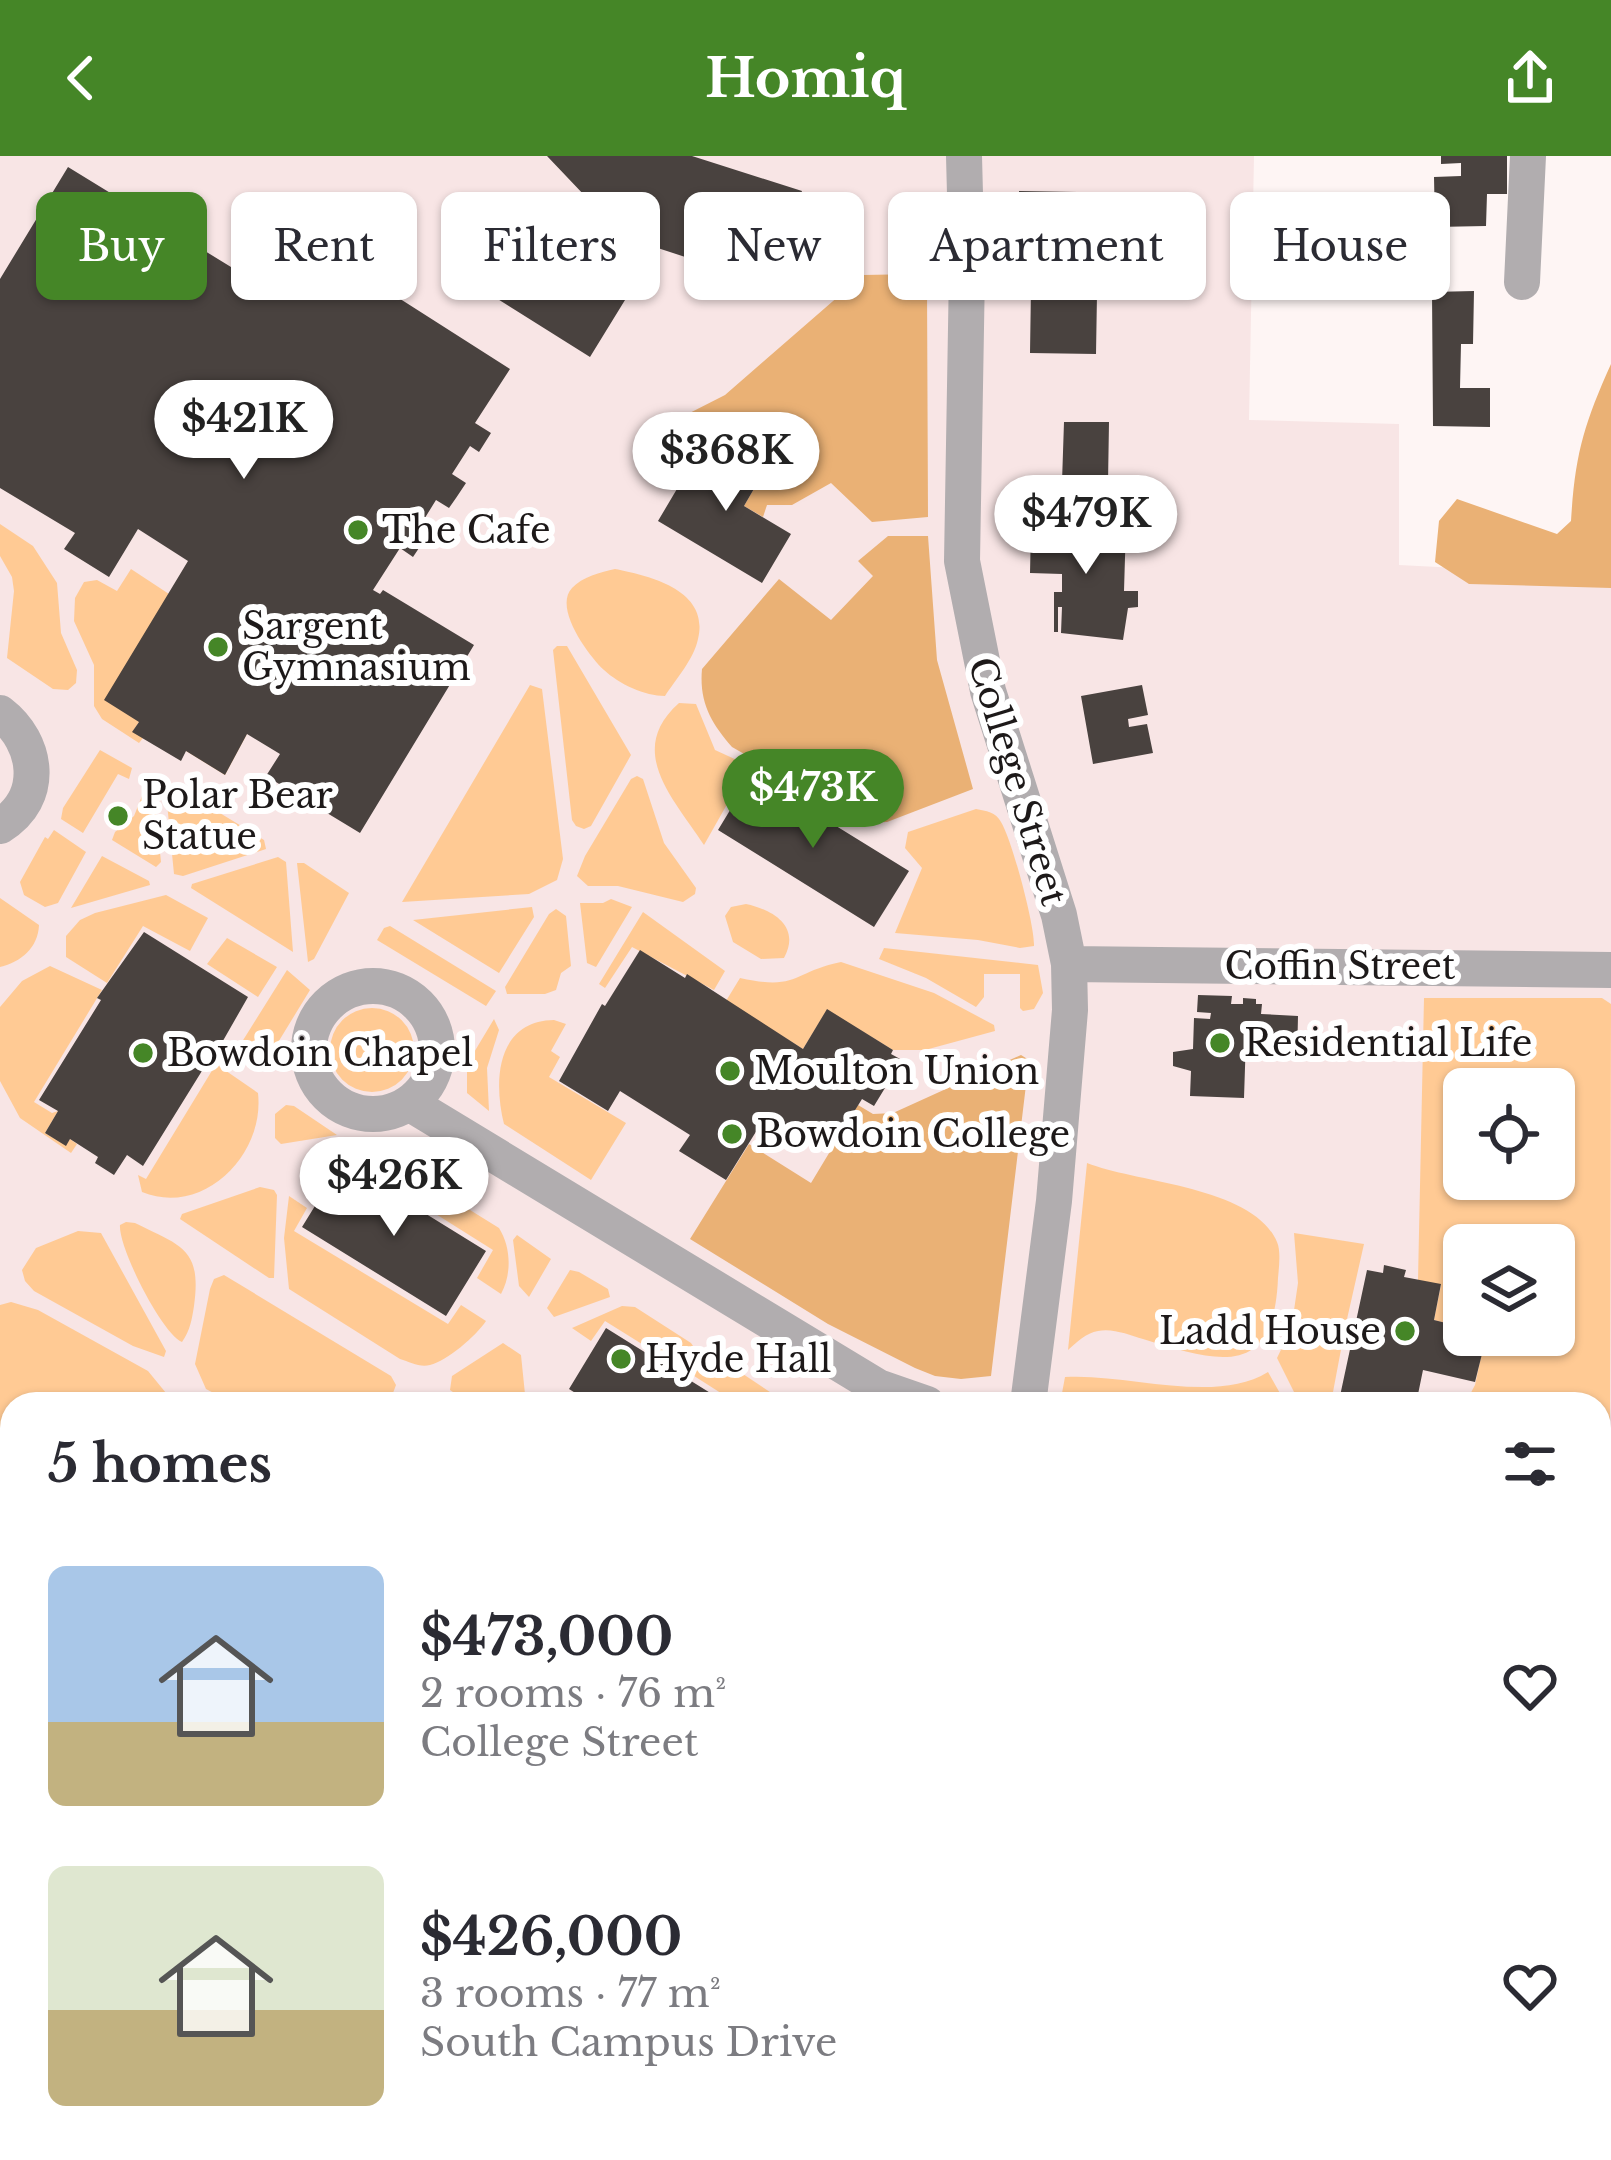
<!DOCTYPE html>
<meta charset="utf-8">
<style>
body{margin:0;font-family:"Libre Baskerville",serif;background:#f7f7f7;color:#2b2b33;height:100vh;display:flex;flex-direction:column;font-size:45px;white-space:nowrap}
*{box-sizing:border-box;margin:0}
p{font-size:39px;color:#7c7c81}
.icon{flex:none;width:66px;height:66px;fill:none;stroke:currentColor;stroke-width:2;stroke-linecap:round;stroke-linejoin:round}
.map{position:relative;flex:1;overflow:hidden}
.drawer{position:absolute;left:0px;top:1236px;width:1611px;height:768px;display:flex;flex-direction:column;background:#fff;border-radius:36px 36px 0 0;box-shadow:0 3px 9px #0004}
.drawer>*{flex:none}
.banner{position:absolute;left:36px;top:36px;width:1539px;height:108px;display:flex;gap:24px}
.tools{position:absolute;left:1443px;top:912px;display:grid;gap:24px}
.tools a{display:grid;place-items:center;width:132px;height:132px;border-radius:18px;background:#fff;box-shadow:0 3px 9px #0004;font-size:60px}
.price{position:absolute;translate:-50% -102px;padding:0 27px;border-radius:42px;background:#fff;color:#222;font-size:39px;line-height:78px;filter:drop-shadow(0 3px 6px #0008)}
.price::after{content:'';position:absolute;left:50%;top:72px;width:36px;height:27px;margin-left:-18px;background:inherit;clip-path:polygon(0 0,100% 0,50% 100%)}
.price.current{background:#458627;color:#fff}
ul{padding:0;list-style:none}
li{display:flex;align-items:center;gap:36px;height:300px;padding:0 48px}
li span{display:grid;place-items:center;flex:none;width:336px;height:240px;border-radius:18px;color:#555}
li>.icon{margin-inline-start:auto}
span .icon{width:144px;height:144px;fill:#fffc;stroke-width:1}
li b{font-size:51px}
h2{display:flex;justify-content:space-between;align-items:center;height:144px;padding:0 48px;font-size:51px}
.pill{padding:0 42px;border-radius:18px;background:#fff;box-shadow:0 3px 9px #0004;font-size:42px;line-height:108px}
.pill.current{background:#458627;color:#fff}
header{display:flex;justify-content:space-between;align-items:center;height:156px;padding:0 48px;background:#458627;color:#fff;font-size:54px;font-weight:700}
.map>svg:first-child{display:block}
</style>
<header><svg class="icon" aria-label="back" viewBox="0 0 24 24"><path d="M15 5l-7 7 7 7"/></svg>Homiq<svg class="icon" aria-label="share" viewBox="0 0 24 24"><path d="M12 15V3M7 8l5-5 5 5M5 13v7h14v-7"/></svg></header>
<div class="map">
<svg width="1611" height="2004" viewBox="0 0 1611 2004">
<rect width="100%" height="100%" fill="#fef5f4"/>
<path fill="#f8e5e5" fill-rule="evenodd" d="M 0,0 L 1254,0 L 1249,264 L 1399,268 L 1399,409 L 1611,420 L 1611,2004 L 242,2004 L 223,1992 L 1599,1992 L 1599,1248 L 12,1248 L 12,1871 L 0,1864 ZM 1464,933 L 1554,933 L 1554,1023 L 1464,1023 ZM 1464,1089 L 1554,1089 L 1554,1179 L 1464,1179 Z"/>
<path fill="#ffca94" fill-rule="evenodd" d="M 0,368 L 33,390 L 57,427 L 61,477 L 77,514 L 76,527 L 68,534 L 53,533 L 7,502 L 14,435 L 12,421 L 0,400 Z
M 131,413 L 169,438 L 247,578 L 225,619 L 139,566 L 133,575 L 143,582 L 139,587 L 102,563 L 94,550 L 94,509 L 74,465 L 75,442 L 84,426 L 97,424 L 117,435 Z
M 615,413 C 650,420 710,434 698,483 C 694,503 676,523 665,540 C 645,540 619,528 604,514 C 589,500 553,452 572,432 C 582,421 601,416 615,413 Z
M 557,490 L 567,490 L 631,599 L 591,670 L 584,673 L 576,670 L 572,664 L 553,494 Z
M 530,529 L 542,533 L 563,703 L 557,724 L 529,738 L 402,746 Z
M 679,547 L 696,548 L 715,594 L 739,605 L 747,613 L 704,689 C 674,643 625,595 679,547 Z
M 100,594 L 132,612 L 129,623 L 118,618 L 83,677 L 61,663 L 63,652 Z
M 637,620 L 643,623 L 664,687 L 696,732 L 695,738 L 683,746 L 618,730 L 588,730 L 577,720 L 585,700 L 631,623 Z
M 148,625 L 153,628 L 161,706 L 156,711 L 112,684 L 115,676 L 134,660 Z
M 169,626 L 264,684 L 266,693 L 183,720 L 174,718 L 165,627 Z
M 976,653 C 986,655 996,656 1001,666 C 1012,684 1035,770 1034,790 L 1020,792 L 978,784 L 895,777 L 922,712 L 905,692 L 908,676 Z
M 54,674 L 86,696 L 58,747 L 45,751 L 24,739 L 20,726 L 45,681 L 48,683 Z
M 102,700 L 149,725 L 150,729 L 71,752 Z
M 278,701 L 286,706 L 293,796 L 191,732 L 192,728 Z
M 297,707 L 304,707 L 349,737 L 314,803 L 308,806 Z
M 166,739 L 208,762 L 190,795 L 143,770 L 107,827 L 66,801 L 66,780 L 80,764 L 95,757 Z
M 0,742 L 39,769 C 38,792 21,806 0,811 Z
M 611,743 L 632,751 L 596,811 L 587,807 L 580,747 L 603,747 Z
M 746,748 C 774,754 801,771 784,802 L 761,803 L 733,786 L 725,760 L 731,751 Z
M 532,751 L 534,761 L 499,817 L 413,764 Z
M 556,753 L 566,760 L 571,810 L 561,817 L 556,834 L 545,838 L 507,838 L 505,831 L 549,758 Z
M 643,756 L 725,815 L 714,834 L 632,791 L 605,832 L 599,828 Z
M 390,770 L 496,835 L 486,850 L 377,784 L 384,772 Z
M 227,782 L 277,811 L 258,841 L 207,808 Z
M 884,792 L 1038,809 L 1043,837 L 1034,853 L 1023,855 L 1020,852 L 1020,818 L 984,818 L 984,841 L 976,851 L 926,822 L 879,803 Z
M 841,806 L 934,837 L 994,869 L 995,875 L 925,894 L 893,894 L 827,854 L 803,893 L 726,845 L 740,822 C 799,835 792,816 841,806 Z
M 50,810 L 102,834 L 34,946 L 52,957 L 58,955 L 45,977 L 66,989 L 70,983 L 77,988 L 71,997 L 20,962 L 0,925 L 0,851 L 22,825 Z
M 287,814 L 310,834 L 263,911 L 258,912 L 235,897 Z
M 1424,842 L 1602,842 L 1611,848 L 1610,1281 L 1606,1353 L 1599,1390 L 1599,1248 L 1465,1248 L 1475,1229 L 1484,1187 L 1455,1181 L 1457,1170 L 1434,1164 L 1441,1129 L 1418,1124 ZM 1464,933 L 1554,933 L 1554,1023 L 1464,1023 ZM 1464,1089 L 1554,1089 L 1554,1179 L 1464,1179 Z
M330 894a42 42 0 1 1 84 0a42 42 0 1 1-84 0Z
M 494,863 L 499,874 L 487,912 L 489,955 L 467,937 L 467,908 Z
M 554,864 L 566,868 L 551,895 L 560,901 L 549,921 L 626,967 L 591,1024 L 504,968 C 493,924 497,865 554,864 Z
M 216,908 L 258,937 C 265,999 203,1061 142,1036 L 138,1019 L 146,1023 Z
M 286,949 L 294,950 L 337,979 L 281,988 L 275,982 L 275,958 Z
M 362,987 L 499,1072 C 511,1091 512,1118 501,1138 L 477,1122 L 493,1094 L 342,999 L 326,1024 L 308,1013 L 321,1000 Z
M 1087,1007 C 1137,1027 1253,1030 1277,1086 C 1281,1095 1279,1111 1278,1122 C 1274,1226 1216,1205 1143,1183 C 1129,1179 1113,1172 1098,1175 C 1086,1177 1077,1186 1068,1194 Z
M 260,1031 L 274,1034 L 277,1039 L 274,1122 L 269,1122 L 180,1063 L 182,1058 Z
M 289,1040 L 307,1052 L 294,1075 L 448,1168 L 461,1149 L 486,1165 C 476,1180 447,1205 430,1209 C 420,1212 410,1206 400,1203 L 289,1133 L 284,1082 Z
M 126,1066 L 135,1067 C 181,1090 202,1092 194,1150 C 192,1163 190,1175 182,1186 C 162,1178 118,1091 120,1069 Z
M 78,1075 L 101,1077 L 166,1195 L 164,1201 L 133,1190 L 34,1135 L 25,1125 L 22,1114 L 36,1092 Z
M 1294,1077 L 1364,1088 L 1345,1172 L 1293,1161 L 1298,1127 Z
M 517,1079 L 551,1103 L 529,1141 L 519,1130 L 513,1084 Z
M 570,1114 L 579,1116 L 608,1133 L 610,1141 L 554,1161 L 547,1152 Z
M 224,1119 L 391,1220 L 396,1229 L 393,1237 L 377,1248 L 234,1248 L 206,1233 L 195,1208 L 210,1133 L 214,1123 Z
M 11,1146 L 38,1154 L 148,1215 L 175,1248 L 12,1248 L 12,1367 L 0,1369 L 0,1149 Z
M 622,1150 L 635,1151 L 691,1187 L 695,1193 L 682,1213 L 605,1165 L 591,1185 L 572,1172 Z
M 1291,1173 L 1343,1183 L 1333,1236 L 1338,1238 L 1336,1248 L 1300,1248 L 1277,1202 Z
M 503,1187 L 521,1199 L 526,1248 L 470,1248 L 450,1234 L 452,1220 Z
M 703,1196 L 713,1198 L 788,1248 L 738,1248 L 691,1218 Z
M 1268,1216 L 1286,1248 L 1060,1248 L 1065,1221 C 1128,1217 1215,1249 1268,1216 Z
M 12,1382 L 12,1563 L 0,1556 L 0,1384 Z
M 898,1992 L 1040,1992 L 1099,2004 L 895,2004 Z"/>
<path fill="#eab175" d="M 918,118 L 927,130 L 928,361 L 872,366 L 831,327 L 792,349 L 767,349 L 763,361 L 744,350 L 766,312 L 720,285 L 697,322 L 652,299 L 668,268 L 725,239 L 863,119 Z
M 1611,208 L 1611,432 L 1469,428 L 1435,406 L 1439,365 L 1457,343 L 1557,378 L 1571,365 C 1575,298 1584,268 1611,208 Z
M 888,380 L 928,380 L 937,504 L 973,633 L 887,666 L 865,667 L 732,591 C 711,567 699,546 702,513 L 779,423 L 831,464 L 873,420 L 858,405 Z
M 1021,899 L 1029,904 L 991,1220 L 961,1223 L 935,1220 L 915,1212 L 828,1168 L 690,1083 L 749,988 L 811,1027 L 858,949 L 873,958 L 893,957 Z"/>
<path fill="#49423f" d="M 547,0 L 692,0 L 802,35 L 771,129 L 624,81 Z
M 1441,0 L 1507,0 L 1507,38 L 1487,38 L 1486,70 L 1435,71 L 1434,21 L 1461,20 L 1461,7 L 1441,8 Z
M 68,11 L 231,111 L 235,103 L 277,127 L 298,91 L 333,108 L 336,102 L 510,213 L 475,267 L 491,277 L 479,296 L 470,290 L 452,318 L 466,327 L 456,342 L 449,352 L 436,344 L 415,378 L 425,383 L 413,401 L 400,392 L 373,434 L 380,438 L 383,434 L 474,489 L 360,677 L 266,620 L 280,598 L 247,578 L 225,619 L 186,595 L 181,605 L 132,576 L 139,566 L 104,544 L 188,405 L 138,373 L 109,421 L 64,393 L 75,377 L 0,332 L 0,123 Z
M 1019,35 L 1077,36 L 1076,57 L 1102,58 L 1101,105 L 1112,106 L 1112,138 L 1097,138 L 1096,198 L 1030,197 L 1031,131 L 1064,132 L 1065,81 L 1019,80 Z
M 520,61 L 633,131 L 590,201 L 477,130 Z
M 1474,135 L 1473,188 L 1461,188 L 1460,232 L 1490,232 L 1490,271 L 1433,270 L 1432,136 Z
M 1064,266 L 1109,266 L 1108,327 L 1062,326 Z
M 719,285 L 766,312 L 744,350 L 791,378 L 762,427 L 658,365 L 687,316 L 697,322 Z
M 1126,368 L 1124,435 L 1138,435 L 1138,451 L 1128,452 L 1123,484 L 1061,477 L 1062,451 L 1058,451 L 1058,476 L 1054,476 L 1054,436 L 1062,436 L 1062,418 L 1030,417 L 1031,372 Z
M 1142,529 L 1148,559 L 1128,563 L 1129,571 L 1147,568 L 1153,597 L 1093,608 L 1081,540 Z
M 752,618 L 909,715 L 874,771 L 718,674 Z
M 144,776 L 248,841 L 208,911 L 205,910 L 143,1010 L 127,999 L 114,1019 L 95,1007 L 98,1001 L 70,983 L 66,990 L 45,977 L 58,955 L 39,944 L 101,844 L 97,842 Z
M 640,794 L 685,822 L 687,818 L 803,893 L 827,853 L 893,894 L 891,898 L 902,904 L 874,950 L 862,943 L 829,996 L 767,958 L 726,1024 L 679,995 L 690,979 L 620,935 L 608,955 L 559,925 L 602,848 L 605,850 Z
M 1198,839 L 1232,840 L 1231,848 L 1243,848 L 1243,842 L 1256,843 L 1256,848 L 1262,848 L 1261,858 L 1298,860 L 1297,904 L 1260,903 L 1260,881 L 1246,881 L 1244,942 L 1190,940 L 1191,915 L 1173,910 L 1173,896 L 1193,893 L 1194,862 L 1210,863 L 1211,857 L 1197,856 Z
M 342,1006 L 486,1095 L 446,1160 L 302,1071 Z
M 1384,1109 L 1406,1114 L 1404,1121 L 1441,1128 L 1434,1164 L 1458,1170 L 1455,1181 L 1485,1186 L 1475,1226 L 1423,1214 L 1416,1248 L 1350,1248 L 1351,1242 L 1340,1240 L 1367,1114 L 1383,1117 Z
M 606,1172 L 728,1248 L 593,1248 L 569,1233 Z
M 12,1635 L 12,1849 L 0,1841 L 0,1654 Z
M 1604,1743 L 1611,1747 L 1611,2004 L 1439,2004 L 1446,1992 L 1599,1992 L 1599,1751 Z
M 519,1992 L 788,1992 L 780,2004 L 512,2004 Z"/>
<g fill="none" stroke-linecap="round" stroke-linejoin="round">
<path stroke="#b1adaf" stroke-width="36" d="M 964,0 L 967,114 L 962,405 L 988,535 L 1059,759 L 1069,808 L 1070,854 L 1054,1045 L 1028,1248
M 1522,126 L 1528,0
M 0,557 C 38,586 46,642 0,670
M 1069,808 L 1611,814
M309 894a64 64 0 1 1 128 0a64 64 0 1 1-128 0Z
M 409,947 L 878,1231 L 927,1248
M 0,1942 L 12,1949
M 84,1992 L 103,2004
M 1117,1992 L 1154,2004
M 861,2004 L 864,1992"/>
</g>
<g fill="#458627" stroke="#fff" stroke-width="4.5">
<circle cx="358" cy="374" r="12"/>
<circle cx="218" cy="491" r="12"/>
<circle cx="118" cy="660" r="12"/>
<circle cx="1220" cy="887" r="12"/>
<circle cx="143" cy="897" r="12"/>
<circle cx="730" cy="915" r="12"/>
<circle cx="732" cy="978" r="12"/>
<circle cx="1405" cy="1175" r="12"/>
<circle cx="621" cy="1203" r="12"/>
</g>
<g text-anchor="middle" stroke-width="12" stroke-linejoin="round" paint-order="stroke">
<g font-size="36" fill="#1d1919" stroke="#fff" text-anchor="start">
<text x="382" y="387">The Cafe</text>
<text x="242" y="483">Sargent<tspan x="242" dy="41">Gymnasium</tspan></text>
<text x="142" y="652">Polar Bear<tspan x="142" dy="41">Statue</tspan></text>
<text x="1244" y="900">Residential Life</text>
<text x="167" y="910">Bowdoin Chapel</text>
<text x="754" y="928">Moulton Union</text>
<text x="756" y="991">Bowdoin College</text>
<text x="1381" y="1188" text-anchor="end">Ladd House</text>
<text x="645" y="1216">Hyde Hall</text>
</g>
<g font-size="36" fill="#1d1919" stroke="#fff">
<text transform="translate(1018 625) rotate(73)" y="13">College Street</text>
<text x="1340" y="823">Coffin Street</text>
</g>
</g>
</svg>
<div class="tools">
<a><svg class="icon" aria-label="locate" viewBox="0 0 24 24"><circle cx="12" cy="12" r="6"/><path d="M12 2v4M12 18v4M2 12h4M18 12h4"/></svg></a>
<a><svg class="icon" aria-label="layers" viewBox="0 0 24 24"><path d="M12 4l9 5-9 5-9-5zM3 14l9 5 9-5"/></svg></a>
</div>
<b class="price" style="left:244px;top:326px">$421K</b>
<b class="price" style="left:726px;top:358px">$368K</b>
<b class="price" style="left:1086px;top:421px">$479K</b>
<b class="price current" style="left:813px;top:695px">$473K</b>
<b class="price" style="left:394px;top:1083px">$426K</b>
<div class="banner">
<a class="pill current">Buy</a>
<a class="pill">Rent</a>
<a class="pill">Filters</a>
<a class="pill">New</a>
<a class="pill">Apartment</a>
<a class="pill">House</a>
</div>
<section class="drawer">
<h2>5 homes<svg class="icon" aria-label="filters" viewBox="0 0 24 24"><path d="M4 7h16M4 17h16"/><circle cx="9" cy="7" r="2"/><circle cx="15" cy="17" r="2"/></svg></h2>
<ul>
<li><span style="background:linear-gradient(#a9c7e8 65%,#c2b280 0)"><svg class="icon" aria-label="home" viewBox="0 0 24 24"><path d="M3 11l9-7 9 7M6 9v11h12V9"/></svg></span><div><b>$473,000</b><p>2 rooms · 76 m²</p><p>College Street</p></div><svg class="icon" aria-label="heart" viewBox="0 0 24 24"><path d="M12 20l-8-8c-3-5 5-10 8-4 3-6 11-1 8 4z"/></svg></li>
<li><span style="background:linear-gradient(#dfe7d0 60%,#c2b280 0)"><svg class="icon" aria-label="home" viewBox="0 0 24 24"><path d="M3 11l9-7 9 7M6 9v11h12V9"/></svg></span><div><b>$426,000</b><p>3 rooms · 77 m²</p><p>South Campus Drive</p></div><svg class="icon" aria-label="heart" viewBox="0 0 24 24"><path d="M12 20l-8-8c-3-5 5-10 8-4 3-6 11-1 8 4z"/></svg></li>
</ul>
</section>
</div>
